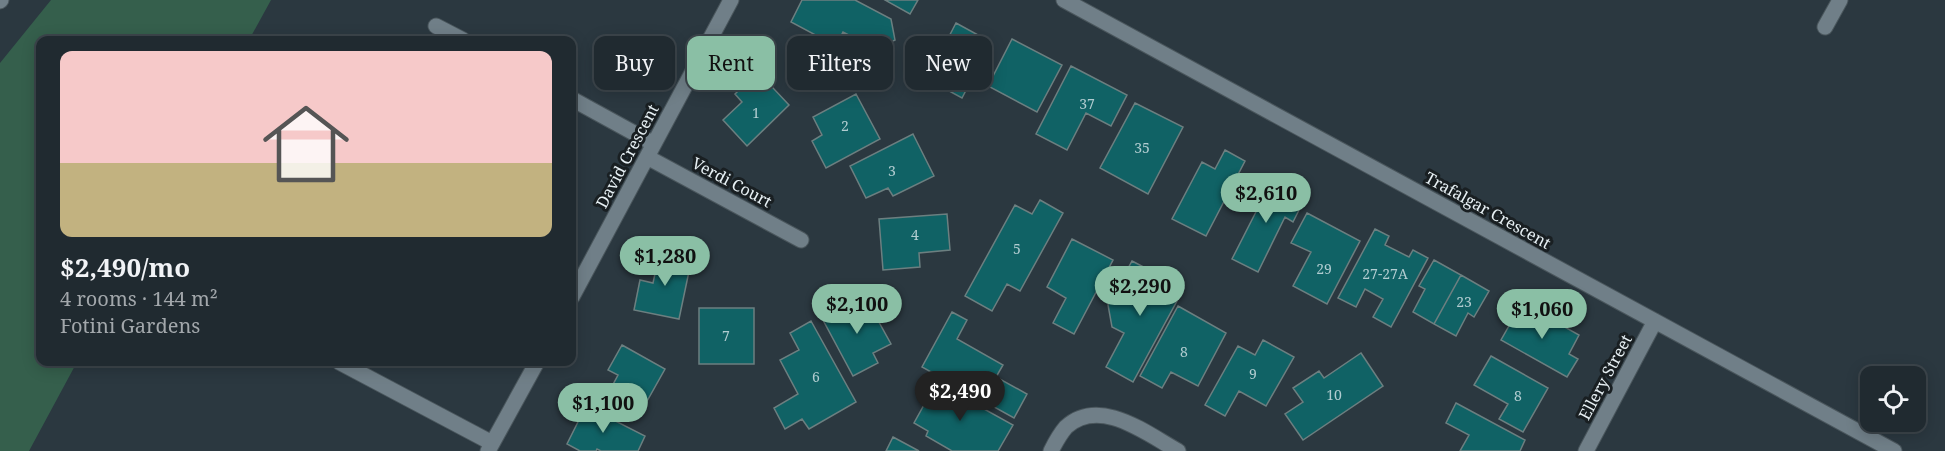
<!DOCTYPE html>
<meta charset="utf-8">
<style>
body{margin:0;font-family:"Noto Serif",serif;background:#283238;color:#f1f3f6;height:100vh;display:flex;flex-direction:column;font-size:22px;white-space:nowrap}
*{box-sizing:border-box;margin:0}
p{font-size:20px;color:#a2a7ab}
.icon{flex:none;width:33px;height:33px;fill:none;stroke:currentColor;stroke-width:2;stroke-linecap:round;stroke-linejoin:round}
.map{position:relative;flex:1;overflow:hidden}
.side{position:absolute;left:36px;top:36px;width:540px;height:330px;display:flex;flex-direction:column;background:#202a30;border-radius:12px;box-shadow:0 3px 15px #0003,0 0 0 2px #3d464c}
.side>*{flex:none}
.guide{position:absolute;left:594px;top:36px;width:570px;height:54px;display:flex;gap:12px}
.controls{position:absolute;left:1860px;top:366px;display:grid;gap:12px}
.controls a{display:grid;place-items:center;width:66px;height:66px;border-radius:12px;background:#202a30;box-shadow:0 3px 15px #0003,0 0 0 2px #3d464c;font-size:30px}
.price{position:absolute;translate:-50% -51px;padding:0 14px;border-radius:21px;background:#8abfa5;color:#111;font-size:20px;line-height:39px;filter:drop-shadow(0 2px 3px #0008)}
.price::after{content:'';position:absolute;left:50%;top:36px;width:18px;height:14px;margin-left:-9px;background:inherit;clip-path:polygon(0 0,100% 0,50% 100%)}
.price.active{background:#222;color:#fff}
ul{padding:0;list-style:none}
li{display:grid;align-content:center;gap:12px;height:318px;padding:0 24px}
li span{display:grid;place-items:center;height:186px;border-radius:12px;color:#555}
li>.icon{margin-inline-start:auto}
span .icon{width:108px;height:108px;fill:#fffc;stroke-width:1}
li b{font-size:26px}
.chip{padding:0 21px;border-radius:12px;background:#202a30;box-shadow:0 3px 15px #0003,0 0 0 2px #3d464c;font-size:21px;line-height:54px}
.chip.active{background:#8abfa5;color:#111}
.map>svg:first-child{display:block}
</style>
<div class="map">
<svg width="1945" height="451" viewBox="0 0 1945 451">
<rect width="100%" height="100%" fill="#2b3840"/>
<path fill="#355f4c" d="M 51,0 L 271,0 L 249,40 L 40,40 L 40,362 L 77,362 L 29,451 L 0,451 L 0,63 Z"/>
<path fill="#106265" stroke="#6c7f80" stroke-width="1.5" d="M 802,0 L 855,0 L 891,19 L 895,40 L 876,49 L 843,32 L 836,46 L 791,22 Z
M 885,0 L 918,0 L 910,14 Z
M 956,23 L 991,42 L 962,98 L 927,79 Z
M 1012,39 L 1062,65 L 1037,112 L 988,86 Z
M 1071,66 L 1127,95 L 1111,126 L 1086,113 L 1067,150 L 1036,134 Z
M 758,72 L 789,105 L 747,146 L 723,120 L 742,102 L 735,94 Z
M 856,94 L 880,139 L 826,168 L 812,141 L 822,135 L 813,117 Z
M 1135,103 L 1183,127 L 1148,194 L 1100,168 Z
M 913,134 L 934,176 L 893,196 L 888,188 L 866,198 L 850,166 Z
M 1225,150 L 1245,161 L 1206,236 L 1172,219 L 1202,162 L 1215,169 Z
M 1266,180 L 1304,200 L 1293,222 L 1285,217 L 1258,272 L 1232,259 L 1261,202 L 1256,200 Z
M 1040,200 L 1063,213 L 1020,291 L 1007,284 L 992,311 L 965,296 L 1015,205 L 1032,214 Z
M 1307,213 L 1360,241 L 1327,304 L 1293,286 L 1311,252 L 1291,243 Z
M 947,214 L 950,250 L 919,253 L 920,267 L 883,270 L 879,219 Z
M 1375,229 L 1389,236 L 1385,245 L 1409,257 L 1413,250 L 1428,258 L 1391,327 L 1373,317 L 1383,299 L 1365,289 L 1356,307 L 1338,298 Z
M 1072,239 L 1113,260 L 1074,334 L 1053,323 L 1066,298 L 1047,287 Z
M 660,251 L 692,257 L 679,319 L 634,310 L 640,280 L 653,283 Z
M 1434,260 L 1461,275 L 1434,324 L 1413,312 L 1425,289 L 1419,286 Z
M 1132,261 L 1184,288 L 1133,382 L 1106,367 L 1124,333 L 1112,327 L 1108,305 Z
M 1461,275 L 1489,291 L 1474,317 L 1468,313 L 1456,336 L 1434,324 Z
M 865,297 L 891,344 L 873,353 L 878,363 L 853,376 L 823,320 Z
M 1522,303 L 1579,335 L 1569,354 L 1578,359 L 1567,377 L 1501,340 Z
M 1178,306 L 1226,333 L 1198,386 L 1171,372 L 1162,388 L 1140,376 Z
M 699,308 L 754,308 L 754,364 L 699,364 Z
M 952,312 L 967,320 L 957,339 L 1003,365 L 996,377 L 1027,394 L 1014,418 L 922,367 Z
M 811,321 L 856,402 L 809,429 L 802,419 L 785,429 L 774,408 L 798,394 L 780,360 L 799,350 L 790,333 Z
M 1263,340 L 1294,357 L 1266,406 L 1239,391 L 1225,416 L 1205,405 L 1238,346 L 1255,355 Z
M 622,345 L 665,369 L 642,410 L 609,392 L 618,375 L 608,370 Z
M 1361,353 L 1383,386 L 1303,440 L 1285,414 L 1303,402 L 1293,388 L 1319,371 L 1324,378 Z
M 1491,356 L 1548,388 L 1523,432 L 1499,419 L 1508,404 L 1474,385 Z
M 930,379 L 1013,425 L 998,451 L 952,451 L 926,436 L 928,431 L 914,423 L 925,403 L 919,400 Z
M 1456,403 L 1525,440 L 1520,451 L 1460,451 L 1469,435 L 1446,423 Z
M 586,406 L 645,436 L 638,451 L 601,451 L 597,449 L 596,451 L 580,451 L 567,444 Z
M 893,437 L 919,451 L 886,451 Z"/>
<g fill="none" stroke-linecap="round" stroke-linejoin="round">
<g stroke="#4a565c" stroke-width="17">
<path id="street" d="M 1064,0 L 1894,451
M 0,1 L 1,0
M 436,26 L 463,40
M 1825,27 L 1840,0
M 572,99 L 654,144
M 647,157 L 801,240
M 572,297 L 731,0
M 339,362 L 492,443
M 488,451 L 537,362
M 1051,451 C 1055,443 1060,434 1066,427 C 1100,396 1147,434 1178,451
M 1586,451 L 1655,321"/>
</g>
<use href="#street" stroke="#707f88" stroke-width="15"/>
</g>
<g text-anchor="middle" stroke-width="6" stroke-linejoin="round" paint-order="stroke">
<g font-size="14" fill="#b1ccd0">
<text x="1087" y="109">37</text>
<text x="756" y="118">1</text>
<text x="845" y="131">2</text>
<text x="1142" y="153">35</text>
<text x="892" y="176">3</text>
<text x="915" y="240">4</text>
<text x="1017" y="254">5</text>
<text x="1324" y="274">29</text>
<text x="1385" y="279">27-27A</text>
<text x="1464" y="307">23</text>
<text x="726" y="341">7</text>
<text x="1184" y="357">8</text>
<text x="1253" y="379">9</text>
<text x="816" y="382">6</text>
<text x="1334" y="400">10</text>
<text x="1518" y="401">8</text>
</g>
<g font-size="16" fill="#e7f0f4" stroke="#191f22">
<text transform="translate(627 156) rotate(-62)" y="6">David Crescent</text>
<text transform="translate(732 182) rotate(28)" y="6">Verdi Court</text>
<text transform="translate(1488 210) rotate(29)" y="6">Trafalgar Crescent</text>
<text transform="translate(1605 377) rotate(-62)" y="6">Ellery Street</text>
</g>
</g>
</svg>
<div class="controls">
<a><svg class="icon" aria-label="locate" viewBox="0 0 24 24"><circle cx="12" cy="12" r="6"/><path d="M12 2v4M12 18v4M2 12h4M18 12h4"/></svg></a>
</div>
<b class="price" style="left:1266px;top:224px">$2,610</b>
<b class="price" style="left:665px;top:287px">$1,280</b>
<b class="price" style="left:1140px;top:317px">$2,290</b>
<b class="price" style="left:857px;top:335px">$2,100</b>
<b class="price" style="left:1542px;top:340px">$1,060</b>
<b class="price active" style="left:960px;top:422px">$2,490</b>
<b class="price" style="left:603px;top:434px">$1,100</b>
<div class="guide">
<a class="chip">Buy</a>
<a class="chip active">Rent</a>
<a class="chip">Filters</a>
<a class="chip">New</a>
</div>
<section class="side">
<ul>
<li><span style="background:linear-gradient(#f6c9c9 60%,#c2b280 0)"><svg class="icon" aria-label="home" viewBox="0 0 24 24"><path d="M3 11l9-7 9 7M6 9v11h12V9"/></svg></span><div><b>$2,490/mo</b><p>4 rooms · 144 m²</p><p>Fotini Gardens</p></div></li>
</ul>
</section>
</div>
